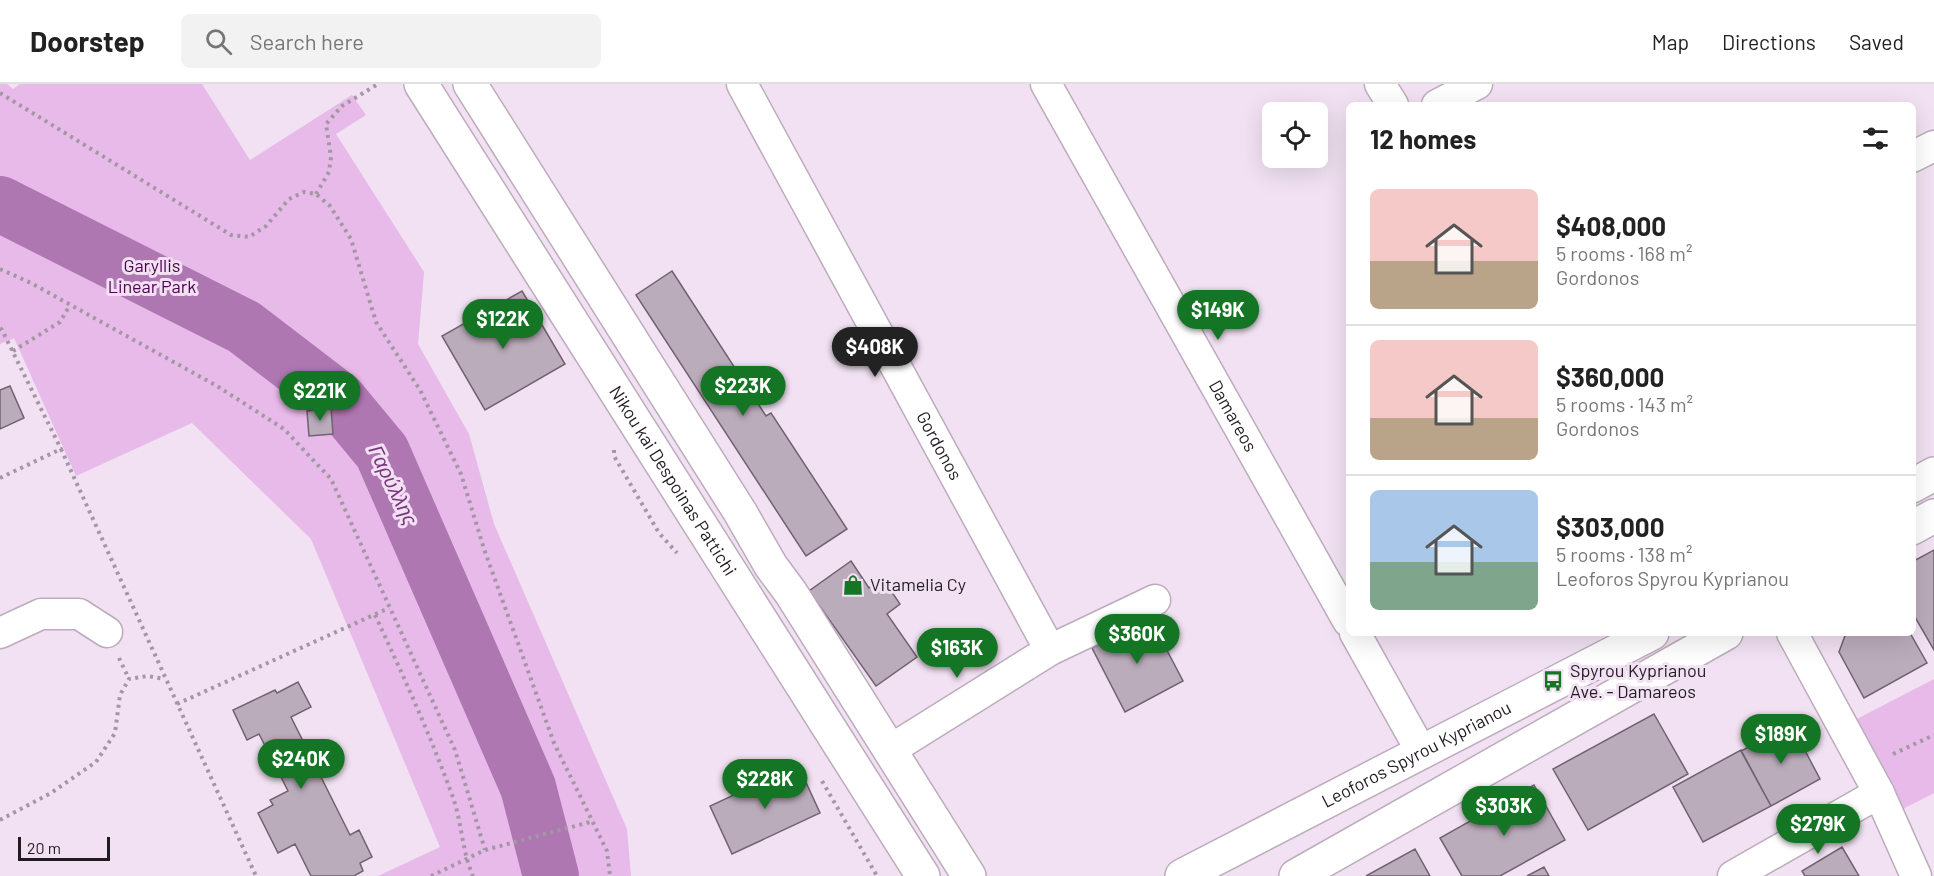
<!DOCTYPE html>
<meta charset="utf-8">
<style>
body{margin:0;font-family:Barlow,sans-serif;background:#f2f2f2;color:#222;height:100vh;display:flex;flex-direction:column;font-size:22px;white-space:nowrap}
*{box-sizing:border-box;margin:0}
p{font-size:20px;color:#767676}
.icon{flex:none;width:33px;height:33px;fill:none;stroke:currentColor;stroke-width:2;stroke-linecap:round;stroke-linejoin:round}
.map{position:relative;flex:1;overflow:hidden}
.details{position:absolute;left:1346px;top:18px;width:570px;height:534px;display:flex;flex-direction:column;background:#fff;border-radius:9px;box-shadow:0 6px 24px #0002}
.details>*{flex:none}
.controls{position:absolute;left:1262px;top:18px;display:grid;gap:12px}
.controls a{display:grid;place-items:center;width:66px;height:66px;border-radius:9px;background:#fff;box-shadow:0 6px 24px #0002;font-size:30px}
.scale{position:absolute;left:18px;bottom:15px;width:92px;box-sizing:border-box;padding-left:6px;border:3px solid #211b21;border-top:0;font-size:16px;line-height:21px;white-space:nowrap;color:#211b21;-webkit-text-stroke:4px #f1e1f2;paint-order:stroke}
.price{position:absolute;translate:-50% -51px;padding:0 14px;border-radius:21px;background:#147525;color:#fff;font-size:20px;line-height:39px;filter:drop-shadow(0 2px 3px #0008)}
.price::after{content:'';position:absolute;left:50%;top:36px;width:18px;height:14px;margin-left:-9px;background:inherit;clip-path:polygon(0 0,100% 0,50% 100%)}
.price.current{background:#222;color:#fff}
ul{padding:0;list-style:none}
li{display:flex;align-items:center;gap:18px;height:150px;padding:0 24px}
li+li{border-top:2px solid #e0e0e0}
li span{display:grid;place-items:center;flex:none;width:168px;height:120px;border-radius:9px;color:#555}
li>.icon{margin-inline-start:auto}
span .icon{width:72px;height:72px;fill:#fffc;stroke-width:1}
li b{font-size:26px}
h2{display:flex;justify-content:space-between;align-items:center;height:72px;padding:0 24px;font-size:26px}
header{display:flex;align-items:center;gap:36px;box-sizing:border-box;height:84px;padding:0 30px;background:#fff;border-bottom:2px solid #e0e0e0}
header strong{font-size:28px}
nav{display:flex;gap:33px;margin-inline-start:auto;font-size:21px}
.search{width:420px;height:54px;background:#f2f2f2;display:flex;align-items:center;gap:15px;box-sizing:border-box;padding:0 21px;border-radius:9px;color:#767676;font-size:22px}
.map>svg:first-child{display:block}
</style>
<header>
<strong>Doorstep</strong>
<div class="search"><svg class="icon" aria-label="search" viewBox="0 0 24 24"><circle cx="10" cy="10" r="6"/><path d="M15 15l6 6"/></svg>Search here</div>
<nav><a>Map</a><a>Directions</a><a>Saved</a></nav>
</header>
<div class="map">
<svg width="1934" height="792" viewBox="0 0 1934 792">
<rect width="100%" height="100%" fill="#f1e1f2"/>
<path fill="#e7bae9" d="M 0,0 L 7,0 L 13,5 L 20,0 L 202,0 L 250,76 L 352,11 L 366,31 L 336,50 L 424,188 L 418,260 L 469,350 L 494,440 L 627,745 L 631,792 L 378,792 L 440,763 L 311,455 L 192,339 L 76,392 L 14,254 L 0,260 Z
M 1934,595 L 1934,709 L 1901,726 L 1855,636 Z"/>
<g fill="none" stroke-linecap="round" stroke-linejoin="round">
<path stroke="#af77b2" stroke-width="56" d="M 0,120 L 244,243 L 338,315 L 382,368 L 528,703 L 551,792"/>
</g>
<path fill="#bbacbc" stroke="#706270" stroke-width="1.5" d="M 672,187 L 766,332 L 771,329 L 847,445 L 806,472 L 636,211 Z
M 522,207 L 565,280 L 485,326 L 442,252 Z
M 10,302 L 24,334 L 0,345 L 0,306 Z
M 331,324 L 333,350 L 309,352 L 307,327 Z
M 1934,466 L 1934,566 L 1912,528 L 1912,478 Z
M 851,477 L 869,504 L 883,495 L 900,520 L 887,530 L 917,573 L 876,602 L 809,507 Z
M 1150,534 L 1183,597 L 1125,628 L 1092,564 Z
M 1846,549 L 1910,549 L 1927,579 L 1864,614 L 1839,568 Z
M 298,598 L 311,623 L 291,633 L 350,751 L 359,746 L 372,773 L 360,779 L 363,787 L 354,792 L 311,792 L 295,760 L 278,769 L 258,729 L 273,721 L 270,716 L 288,707 L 259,650 L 247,656 L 233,626 L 275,606 L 277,609 Z
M 1654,630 L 1688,690 L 1588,746 L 1553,685 Z
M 1791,640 L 1820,695 L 1771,722 L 1741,667 Z
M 1741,666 L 1771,722 L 1703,758 L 1673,703 Z
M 798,681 L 820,729 L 732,770 L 710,722 Z
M 1534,701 L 1565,756 L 1500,792 L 1462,792 L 1440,754 Z
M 1842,763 L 1859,792 L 1805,792 L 1802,787 Z
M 1415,765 L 1430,792 L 1366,792 Z
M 1544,783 L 1549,792 L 1527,792 Z"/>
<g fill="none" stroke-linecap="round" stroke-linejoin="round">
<g stroke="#bcacbc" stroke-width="33">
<g id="street">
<path id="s1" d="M 742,0 L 1050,566"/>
<path id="s2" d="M 1046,0 L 1348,537"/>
<path d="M 1380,0 L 1393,21"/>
<path d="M 1437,21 L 1477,0"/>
<path d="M 1912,73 L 1934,62"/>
<path d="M 0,549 L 41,530 L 79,530 L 107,548"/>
<path d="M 1355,549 L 1421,667"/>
<path d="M 1792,549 L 1879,709 L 1916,792"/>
<path d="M 890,666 L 1050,566 L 1155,516"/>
<path d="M 1733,792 L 1879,709"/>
</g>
</g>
<g stroke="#bcacbc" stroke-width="36">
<g id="primary">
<path id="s3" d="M 421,0 L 923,792"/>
<path d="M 470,0 L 740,428 L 771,482 L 791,509 L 969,792"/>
<path d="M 1912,402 L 1934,390"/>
<path d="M 1912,444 L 1934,432"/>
<path id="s4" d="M 1182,792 L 1652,549"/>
<path d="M 1296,792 L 1726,549"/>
</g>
</g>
<path stroke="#a397a4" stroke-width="4" stroke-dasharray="3 4.5" stroke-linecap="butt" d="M 0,9 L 231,151 L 249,153 L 266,142 L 289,115 L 304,108 L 316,110 L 330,122 L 351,155 L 376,238 L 420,306 L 461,390 L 484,465 L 554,659 L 607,767 L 610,792
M 316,110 L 329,88 L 331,73 L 326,40 L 342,22 L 378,0
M 0,185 L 31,199 L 217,302 L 284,345 L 331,395 L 455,666 L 485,766
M 0,244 L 2,246 L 61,365
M 13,267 L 60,238 L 70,221
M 614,366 L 614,372 L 659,449 L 677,469
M 0,394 L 61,365 L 256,792
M 375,531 C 402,589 429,648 451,708 C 462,735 461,765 473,792
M 119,574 L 129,595
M 177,620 L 389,524
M 1893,670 L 1934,651
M 822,697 L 877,792
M 0,736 L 51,709 L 96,678 L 115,649 L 120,611 L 129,595 L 148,592 L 164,595
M 431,792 L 485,766 L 594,737"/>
<use href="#street" stroke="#fff" stroke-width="30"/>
<use href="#primary" stroke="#fff" stroke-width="33"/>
</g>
<defs>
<g id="shop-bare" transform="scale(1.62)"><path d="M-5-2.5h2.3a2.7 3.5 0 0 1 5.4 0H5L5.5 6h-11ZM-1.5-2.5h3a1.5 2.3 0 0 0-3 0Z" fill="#147525" stroke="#f1e1f2" stroke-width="2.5" paint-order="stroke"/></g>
<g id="bus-bare" transform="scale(1.62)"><path d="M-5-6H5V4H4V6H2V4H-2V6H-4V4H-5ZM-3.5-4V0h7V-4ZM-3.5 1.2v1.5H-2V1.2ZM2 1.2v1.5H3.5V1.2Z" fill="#147525" stroke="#f1e1f2" stroke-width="2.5" paint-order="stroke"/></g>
</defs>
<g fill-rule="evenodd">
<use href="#shop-bare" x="853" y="501"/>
<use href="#bus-bare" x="1553" y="597"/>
</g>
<g text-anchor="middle" stroke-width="6" stroke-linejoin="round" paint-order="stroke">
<g font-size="18" fill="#4d0251" stroke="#f1e1f2">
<text x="152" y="188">Garyllis<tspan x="152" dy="21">Linear Park</tspan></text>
</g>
<g font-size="18" fill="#211b21" stroke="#f1e1f2">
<text dy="6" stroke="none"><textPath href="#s2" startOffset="381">Damareos</textPath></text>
<text dy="6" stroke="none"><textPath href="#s1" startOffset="412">Gordonos</textPath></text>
<text dy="6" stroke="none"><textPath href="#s3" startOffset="470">Nikou kai Despoinas Pattichi</textPath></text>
<text dy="6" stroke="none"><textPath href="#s4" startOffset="264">Leoforos Spyrou Kyprianou</textPath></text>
</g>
<g font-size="18" fill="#211b21" stroke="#f1e1f2" text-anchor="start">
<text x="870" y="507">Vitamelia Cy</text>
<text x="1570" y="593">Spyrou Kyprianou<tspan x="1570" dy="21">Ave. - Damareos</tspan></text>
</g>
<g font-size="20" font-style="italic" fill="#7a357e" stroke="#f1e1f2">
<text transform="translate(393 401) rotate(64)" y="7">Γαρύλλης</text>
</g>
</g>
</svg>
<div class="controls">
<a><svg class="icon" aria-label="locate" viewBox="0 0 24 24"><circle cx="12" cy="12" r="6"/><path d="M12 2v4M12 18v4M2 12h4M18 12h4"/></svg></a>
</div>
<div class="scale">20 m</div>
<b class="price" style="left:1218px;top:257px">$149K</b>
<b class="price" style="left:503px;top:266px">$122K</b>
<b class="price current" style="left:875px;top:294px">$408K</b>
<b class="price" style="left:743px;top:333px">$223K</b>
<b class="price" style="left:320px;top:338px">$221K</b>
<b class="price" style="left:1137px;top:581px">$360K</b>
<b class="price" style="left:957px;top:595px">$163K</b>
<b class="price" style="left:1781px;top:681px">$189K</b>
<b class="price" style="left:301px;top:706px">$240K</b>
<b class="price" style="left:765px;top:726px">$228K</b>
<b class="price" style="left:1504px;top:753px">$303K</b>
<b class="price" style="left:1818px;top:771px">$279K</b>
<section class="details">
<h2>12 homes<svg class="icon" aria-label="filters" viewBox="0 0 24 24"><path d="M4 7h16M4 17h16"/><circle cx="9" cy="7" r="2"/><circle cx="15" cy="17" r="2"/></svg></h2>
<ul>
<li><span style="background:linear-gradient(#f6c9c9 60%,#b9a48a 0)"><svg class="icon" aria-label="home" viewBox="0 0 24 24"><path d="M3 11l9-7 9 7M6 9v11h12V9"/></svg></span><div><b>$408,000</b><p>5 rooms · 168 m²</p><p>Gordonos</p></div></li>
<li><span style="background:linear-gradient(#f6c9c9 65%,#b9a48a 0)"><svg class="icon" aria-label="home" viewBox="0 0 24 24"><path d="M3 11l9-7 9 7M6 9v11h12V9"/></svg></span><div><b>$360,000</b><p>5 rooms · 143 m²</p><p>Gordonos</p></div></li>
<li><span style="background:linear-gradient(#a9c7e8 60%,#7fa58c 0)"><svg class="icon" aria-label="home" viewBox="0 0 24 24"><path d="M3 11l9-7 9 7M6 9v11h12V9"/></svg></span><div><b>$303,000</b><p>5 rooms · 138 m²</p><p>Leoforos Spyrou Kyprianou</p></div></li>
</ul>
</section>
</div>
